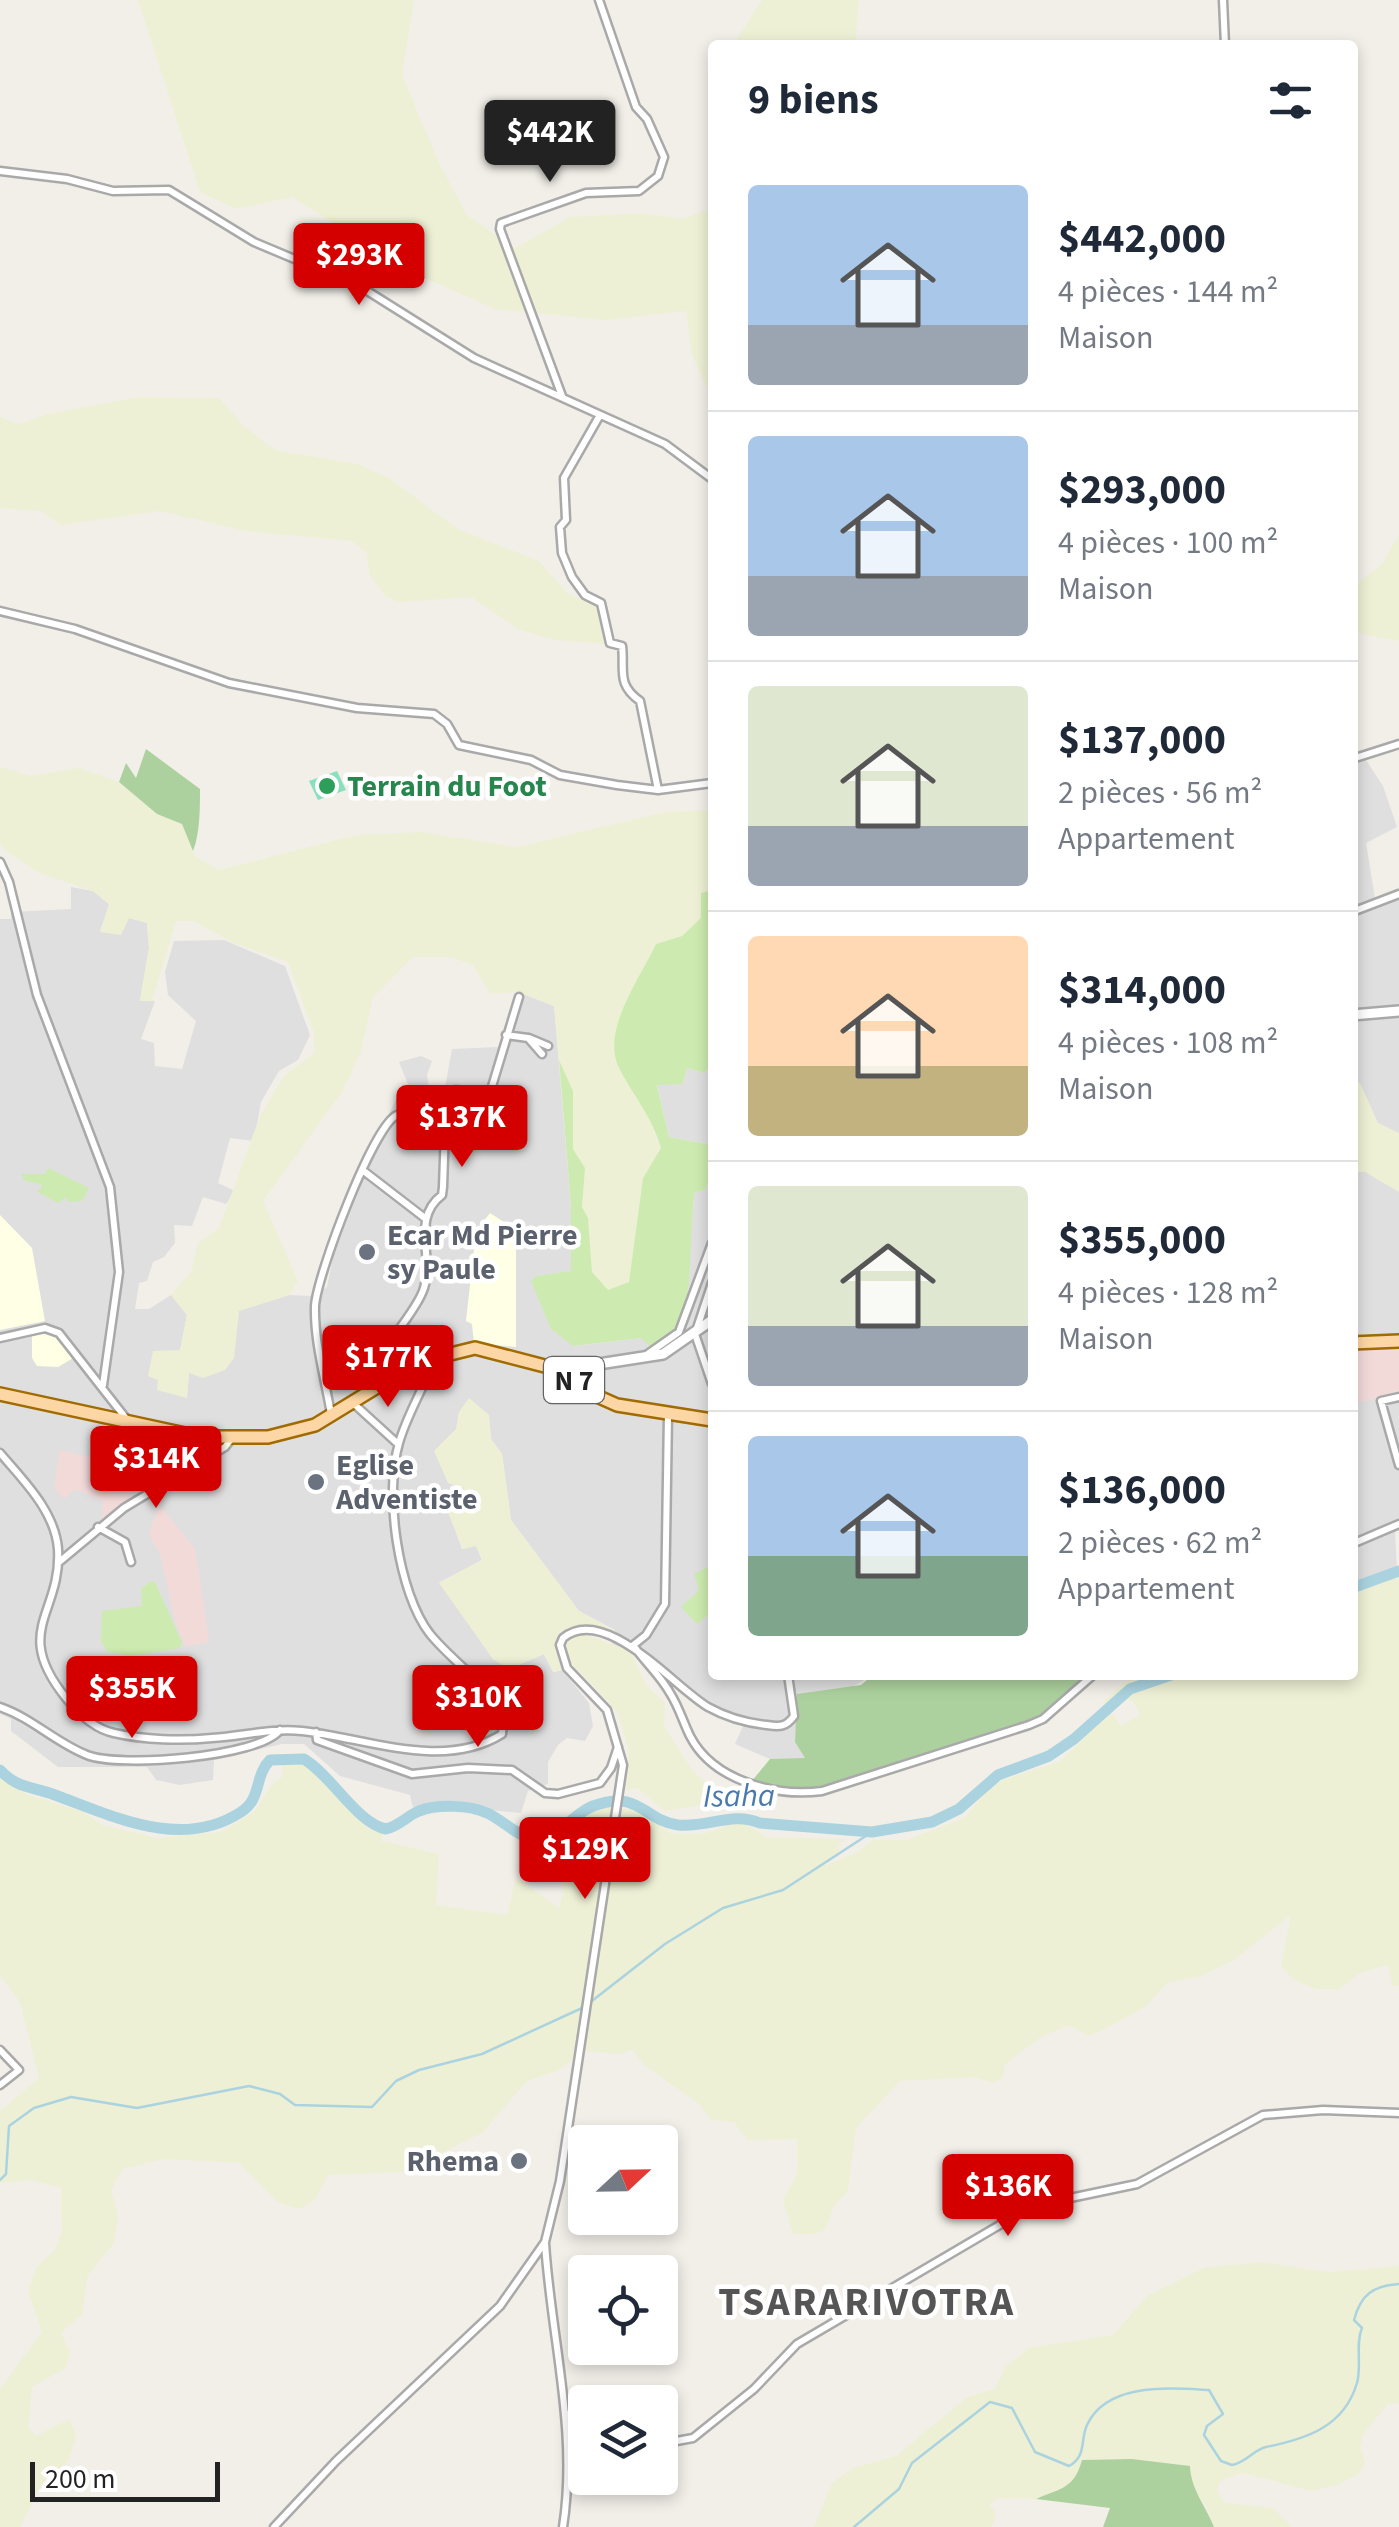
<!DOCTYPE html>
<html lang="fr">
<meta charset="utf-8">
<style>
body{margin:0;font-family:"Source Sans 3",sans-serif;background:#f6f6f7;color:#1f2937;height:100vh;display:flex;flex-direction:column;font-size:38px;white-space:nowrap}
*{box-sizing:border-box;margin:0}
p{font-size:32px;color:#747a83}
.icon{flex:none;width:55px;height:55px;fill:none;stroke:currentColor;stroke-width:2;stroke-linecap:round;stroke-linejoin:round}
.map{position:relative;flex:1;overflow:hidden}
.sheet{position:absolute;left:708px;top:40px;width:650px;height:1640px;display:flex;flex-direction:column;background:#fff;border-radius:10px;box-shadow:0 5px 15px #0003}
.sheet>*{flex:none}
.needle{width:65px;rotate:68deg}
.tools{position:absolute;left:568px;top:2125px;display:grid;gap:20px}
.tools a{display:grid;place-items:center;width:110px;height:110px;border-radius:10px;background:#fff;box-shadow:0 5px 15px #0003;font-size:50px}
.scale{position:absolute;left:30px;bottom:25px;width:190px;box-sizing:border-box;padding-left:10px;border:5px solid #222;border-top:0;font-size:28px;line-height:35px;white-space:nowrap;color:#222;-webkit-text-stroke:8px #fff;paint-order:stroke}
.price{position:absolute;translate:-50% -85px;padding:0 22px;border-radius:10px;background:#d40000;color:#fff;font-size:32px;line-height:65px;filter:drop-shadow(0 2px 5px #0008)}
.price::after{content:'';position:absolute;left:50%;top:60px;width:30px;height:22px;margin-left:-15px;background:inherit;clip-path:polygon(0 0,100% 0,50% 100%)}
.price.active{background:#222;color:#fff}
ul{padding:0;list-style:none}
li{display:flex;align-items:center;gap:30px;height:250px;padding:0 40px}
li+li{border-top:2px solid #e0e1e3}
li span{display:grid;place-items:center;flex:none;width:280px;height:200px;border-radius:10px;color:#555}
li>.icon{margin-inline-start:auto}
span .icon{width:120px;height:120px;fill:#fffc;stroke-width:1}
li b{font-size:42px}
h2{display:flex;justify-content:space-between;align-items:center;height:120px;padding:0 40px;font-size:42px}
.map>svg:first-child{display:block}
</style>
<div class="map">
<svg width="1399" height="2527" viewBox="0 0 1399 2527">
<rect width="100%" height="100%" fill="#f2efe9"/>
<path fill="#e0dfdf" d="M 1360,751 L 1383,786 L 1397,827 L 1366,843 L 1375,898 L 1399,889 L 1399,1530 L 1395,1532 L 1397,1571 L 1353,1584 L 1352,752 Z
M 71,887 L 93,891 L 110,905 L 100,931 L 129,918 L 147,923 L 149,948 L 140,1000 L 155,1001 L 141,1039 L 154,1043 L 155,1066 L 182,1069 L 196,1021 L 168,995 L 165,972 L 174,941 L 224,940 L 285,966 L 310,1035 L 298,1060 L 279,1071 L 261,1102 L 254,1141 L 230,1138 L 218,1183 L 235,1191 L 226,1204 L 203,1197 L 192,1226 L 174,1225 L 175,1243 L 164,1257 L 153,1262 L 147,1281 L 139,1283 L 135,1309 L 149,1309 L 171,1295 L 187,1315 L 180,1350 L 159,1380 L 187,1398 L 189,1373 L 238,1311 L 289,1295 L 311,1296 L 327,1287 L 345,1199 L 398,1096 L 409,1087 L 399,1062 L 421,1056 L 432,1061 L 427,1075 L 429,1091 L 445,1088 L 452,1049 L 498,1047 L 518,992 L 554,1006 L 571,1205 L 571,1272 L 537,1276 L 574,1346 L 642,1338 L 687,1262 L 695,1191 L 705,1190 L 712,1174 L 712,1675 L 873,1675 L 797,1718 L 795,1741 L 805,1752 L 805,1759 L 770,1759 L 735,1744 L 743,1726 L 705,1710 L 681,1694 L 644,1657 L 612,1644 L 615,1630 L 579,1611 L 511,1520 L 502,1454 L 491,1439 L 489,1416 L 459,1412 L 457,1429 L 465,1488 L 446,1505 L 462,1549 L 476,1545 L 482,1560 L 440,1582 L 493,1659 L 509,1669 L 544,1654 L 553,1672 L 562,1670 L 589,1703 L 593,1726 L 585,1741 L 567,1738 L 558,1745 L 548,1762 L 548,1784 L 528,1791 L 521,1813 L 449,1806 L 413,1808 L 410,1795 L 340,1776 L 304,1744 L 282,1744 L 214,1760 L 213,1780 L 180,1785 L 156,1780 L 147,1767 L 58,1767 L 11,1731 L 11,1719 L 0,1714 L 0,919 L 11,919 L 11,912 L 71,909 Z
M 712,1065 L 712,1145 L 669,1137 L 657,1084 L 683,1084 L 687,1068 L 704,1073 Z"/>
<path fill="#f2dad9" d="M 1399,1344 L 1399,1395 L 1353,1403 L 1353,1346 Z
M 110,1423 L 148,1432 L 143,1480 L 129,1490 L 132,1499 L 102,1519 L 103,1501 L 76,1489 L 64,1499 L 54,1487 L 60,1450 L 98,1459 Z
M 157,1509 L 163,1509 L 195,1549 L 209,1640 L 205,1643 L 185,1646 L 175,1622 L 160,1553 L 149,1535 Z"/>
<path fill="#ffffe5" d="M 490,1213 L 507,1224 L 516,1251 L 516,1347 L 474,1343 L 472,1324 L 466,1321 L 476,1231 Z
M 0,1215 L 32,1248 L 45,1321 L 0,1330 Z
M 47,1333 L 56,1335 L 75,1357 L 58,1367 L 37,1366 L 32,1358 L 32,1336 Z"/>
<path fill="#eef0d5" d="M 138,0 L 414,0 L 402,75 L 440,165 L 467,215 L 515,248 L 570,217 L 638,213 L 682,219 L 712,208 L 712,399 L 692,355 L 686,311 L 606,320 L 495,309 L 407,270 L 292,197 L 236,209 L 200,192 Z
M 762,0 L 859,0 L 855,45 L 733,45 Z
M 139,397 L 219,398 L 245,427 L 275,450 L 358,464 L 390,479 L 458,529 L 539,561 L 567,593 L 598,607 L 606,644 L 555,640 L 518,629 L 471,597 L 400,602 L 385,596 L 370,576 L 366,552 L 352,541 L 246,531 L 160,511 L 61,525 L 41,511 L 0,508 L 0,417 L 18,424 L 48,414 Z
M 1399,535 L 1399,641 L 1353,632 L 1353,587 L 1382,564 Z
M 0,767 L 31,776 L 78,768 L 119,782 L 157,814 L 182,824 L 195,856 L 218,870 L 357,835 L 421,832 L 517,847 L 665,812 L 712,810 L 712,890 L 701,893 L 701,918 L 682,936 L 656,944 L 636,987 L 618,1067 L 641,1099 L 661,1148 L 643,1178 L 629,1282 L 608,1291 L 592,1272 L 588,1218 L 582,1207 L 585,1168 L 573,1149 L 573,1092 L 559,1060 L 554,1006 L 518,992 L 490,994 L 473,965 L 450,957 L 413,957 L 373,998 L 360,1054 L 342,1092 L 263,1201 L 298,1281 L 289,1295 L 239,1311 L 234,1358 L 225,1370 L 203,1378 L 189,1373 L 187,1398 L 157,1390 L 158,1380 L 148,1376 L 153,1351 L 180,1350 L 187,1315 L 171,1295 L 192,1270 L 198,1243 L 219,1228 L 260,1116 L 284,1076 L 314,1053 L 314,1033 L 288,962 L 234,943 L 193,921 L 176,921 L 152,1001 L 140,1001 L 149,948 L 147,923 L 129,918 L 121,935 L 100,932 L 109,904 L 93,891 L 39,873 L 6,851 L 0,844 Z
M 1353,1082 L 1360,1083 L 1378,1123 L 1399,1133 L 1399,1192 L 1365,1172 L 1353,1172 Z
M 469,1398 L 489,1415 L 491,1439 L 502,1454 L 511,1520 L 579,1611 L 615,1631 L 614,1637 L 582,1626 L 558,1634 L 555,1650 L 562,1670 L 554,1672 L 544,1654 L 509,1669 L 493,1659 L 439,1583 L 482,1560 L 476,1546 L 463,1549 L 445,1505 L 464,1488 L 448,1483 L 434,1451 L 456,1429 L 459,1412 Z
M 1399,1576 L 1399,1985 L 1393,1987 L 1388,1965 L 1360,1973 L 1340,1989 L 1316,1989 L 1294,1980 L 1281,1966 L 1291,1915 L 1234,1960 L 1199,1977 L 1168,1982 L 1145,2007 L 1101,2031 L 1088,2036 L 1069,2025 L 1041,2037 L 1004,2065 L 1003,2078 L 993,2083 L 974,2077 L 900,2081 L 856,2128 L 848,2191 L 834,2206 L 825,2230 L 813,2234 L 793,2234 L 783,2200 L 798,2172 L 797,2139 L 747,2140 L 734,2122 L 711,2120 L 699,2104 L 644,2065 L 633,2050 L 618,2054 L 585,2051 L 619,1809 L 636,1809 L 672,1834 L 703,1834 L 741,1821 L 766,1837 L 848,1839 L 838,1844 L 840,1851 L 824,1866 L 858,1852 L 873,1840 L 906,1840 L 964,1818 L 989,1789 L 1002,1780 L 1059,1762 L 1111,1712 L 1121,1726 L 1140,1715 L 1135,1704 L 1125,1697 L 1101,1704 L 1122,1684 L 1140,1675 L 1352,1675 L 1353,1594 Z
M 584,1634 L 630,1651 L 646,1685 L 665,1703 L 664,1727 L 693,1771 L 719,1794 L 746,1795 L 744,1806 L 716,1803 L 665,1811 L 637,1788 L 626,1790 L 629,1752 L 618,1713 L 564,1655 L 568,1637 Z
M 298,1762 L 333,1784 L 367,1828 L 384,1832 L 381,1841 L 439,1854 L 436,1905 L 507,1915 L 516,1877 L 559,1908 L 572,1857 L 566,1830 L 590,1811 L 612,1807 L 575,2057 L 559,2070 L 527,2081 L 482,2133 L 437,2155 L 426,2171 L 328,2175 L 315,2200 L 299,2209 L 279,2203 L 239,2163 L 164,2159 L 123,2169 L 111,2190 L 118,2217 L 114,2243 L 88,2275 L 82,2314 L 61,2333 L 70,2353 L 66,2368 L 32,2387 L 28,2428 L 36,2436 L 70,2419 L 76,2437 L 68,2461 L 41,2485 L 20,2527 L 0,2527 L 0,2389 L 42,2332 L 28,2291 L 36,2268 L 55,2250 L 62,2231 L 61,2188 L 31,2180 L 0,2183 L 0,2111 L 39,2078 L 20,2002 L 0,1976 L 0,1772 L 23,1793 L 83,1812 L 102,1825 L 157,1838 L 221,1832 L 255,1811 L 271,1785 L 283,1776 L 282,1764 Z
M 1259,2262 L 1328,2272 L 1399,2266 L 1399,2403 L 1388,2404 L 1363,2435 L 1360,2446 L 1365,2463 L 1358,2474 L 1342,2483 L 1312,2491 L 1243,2473 L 1221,2480 L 1217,2491 L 1225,2503 L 1273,2508 L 1292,2527 L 1214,2527 L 1205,2505 L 1191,2487 L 1190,2466 L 1132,2459 L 1082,2460 L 1077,2479 L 1065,2490 L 1036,2499 L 997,2498 L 990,2505 L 996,2514 L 992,2527 L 814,2527 L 832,2483 L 853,2468 L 896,2456 L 967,2397 L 995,2389 L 1005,2367 L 1029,2348 L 1113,2335 L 1147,2296 L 1204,2268 Z"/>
<path fill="#cdebb0" d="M 712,890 L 712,1065 L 704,1073 L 687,1068 L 683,1084 L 657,1085 L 669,1137 L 712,1145 L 712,1174 L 705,1190 L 695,1192 C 689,1226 694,1306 677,1330 C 671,1338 659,1343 651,1348 L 642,1338 L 573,1346 L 551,1329 L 531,1281 L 536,1276 L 571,1271 L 571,1205 L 559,1060 L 573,1091 L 573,1149 L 585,1168 L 582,1207 L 588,1218 L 592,1272 L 608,1290 L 629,1282 L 643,1178 L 661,1148 C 652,1117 635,1098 620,1070 C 599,1032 640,979 656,944 L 682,936 L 701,918 L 701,893 Z
M 48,1168 L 89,1188 L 82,1201 L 68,1202 L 66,1197 L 58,1203 L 36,1191 L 42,1188 L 41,1184 L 25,1181 L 21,1174 L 45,1174 Z
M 712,1565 L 712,1612 L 697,1624 L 681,1607 L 699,1590 L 694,1574 Z
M 154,1580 L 182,1642 L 180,1648 L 131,1656 L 108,1652 L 101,1642 L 102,1611 L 142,1606 L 141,1588 Z"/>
<path fill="#add19e" d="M 146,749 L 200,789 C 200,808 200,834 193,851 L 182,824 L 157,814 L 119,782 L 126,763 L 136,778 Z
M 873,1675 L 1088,1675 L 1042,1717 L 822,1789 L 794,1790 L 751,1782 L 770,1759 L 805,1758 L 795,1742 L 797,1694 L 861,1685 Z
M 1132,2459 L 1190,2466 C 1191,2490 1205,2504 1214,2527 L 1103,2527 L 1110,2508 L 1036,2499 C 1061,2488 1074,2489 1082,2460 Z"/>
<path fill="#88e0be" d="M 337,771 L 346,790 L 318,800 L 309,781 Z"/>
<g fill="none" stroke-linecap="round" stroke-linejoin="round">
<path stroke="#aad3df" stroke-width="2.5" d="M 588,2004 L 665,1944 L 723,1908 L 783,1890 L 872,1832
M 0,2180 L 6,2174 L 9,2126 L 34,2108 L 71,2097 L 137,2108 L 249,2086 L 280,2094 L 295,2105 L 372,2107 L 396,2081 L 419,2070 L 482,2054 L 582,2008
M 854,2527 L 899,2489 L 912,2463 L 990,2402 L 1012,2408 L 1035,2452 L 1069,2466 C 1087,2456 1080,2440 1087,2425 C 1107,2382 1170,2388 1209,2390 L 1223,2414 L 1207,2426 L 1204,2435 L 1221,2461 L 1232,2465 C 1247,2462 1253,2450 1266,2447 C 1306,2439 1344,2427 1357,2383 C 1362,2365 1355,2344 1362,2328 L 1354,2320 C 1361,2294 1373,2286 1399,2284"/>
<path stroke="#aad3df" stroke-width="11" d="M 1352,1588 L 1399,1571
M 0,1770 C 18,1789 31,1786 55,1795 C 113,1816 181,1851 241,1812 C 262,1799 254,1776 270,1760 L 304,1759 C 332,1776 357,1823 386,1829 C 399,1826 407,1816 419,1811 C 437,1804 470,1805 487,1813 C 503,1820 517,1837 534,1838 C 561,1838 572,1814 593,1806 C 641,1789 642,1820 678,1825 C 708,1828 732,1811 760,1823 L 872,1832 L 932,1822 L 959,1809 L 998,1775 L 1049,1756 L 1074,1739 L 1130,1689 L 1171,1675"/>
<g stroke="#a9a9a9" stroke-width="11">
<path id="minor" d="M 1223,0 L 1225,45
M 0,171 L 67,179 L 113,191 L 169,190 L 254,242 L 361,287 L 474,358 L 665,444 L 712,479
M 562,396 L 500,229 L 501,223 L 586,193 L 639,191 L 658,176 L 664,157 L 647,119 L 636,107 L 599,0
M 600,415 L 564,478 L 566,520 L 560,527 L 562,553 L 572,577 L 585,595 L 601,603 L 610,643 L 622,646 C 625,670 616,684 640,701 L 658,790
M 0,611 L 75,629 L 229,683 L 357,708 L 434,714 L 447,724 L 459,745 L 531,760 L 560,775 L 617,785 L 658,790 L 712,783
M 1352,759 L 1399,744
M 0,862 L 9,882 L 37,995 L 110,1187 L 119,1272 L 103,1385
M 1352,912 L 1399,894
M 506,1035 L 528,1038 L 542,1054
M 529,1038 L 548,1046
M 365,1172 L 426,1219
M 712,1283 L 695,1334 L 712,1384
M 0,1338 L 45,1328 L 59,1333 L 128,1421
M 642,1358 L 679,1332 L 712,1243
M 399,1371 L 394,1336 C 403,1324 420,1302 424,1288 C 434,1257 411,1218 442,1195 L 443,1187 L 446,1099 L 455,1090 L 490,1093 L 519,997
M 1399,1397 L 1381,1401 L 1399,1465
M 353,1403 L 398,1444
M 331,1414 C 325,1379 314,1341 315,1306 C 317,1275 373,1126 397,1115
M 0,1453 C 23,1480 55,1511 58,1549 C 62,1614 11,1630 66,1698 C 78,1713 95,1729 114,1733 C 144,1740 182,1741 212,1738 C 244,1736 270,1728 302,1731 C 367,1738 443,1771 502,1734 L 504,1711 C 483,1681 453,1662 430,1634 C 398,1593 384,1493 399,1443 C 407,1414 425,1387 434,1358
M 98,1527 L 125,1542 L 131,1562
M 1352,1544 L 1399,1524
M 58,1563 L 124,1508 L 225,1447 L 232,1438
M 631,1647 L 646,1635 L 665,1604 L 668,1415
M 636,1649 C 647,1664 661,1677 670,1693 C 679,1707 683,1722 690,1736 C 713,1781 776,1797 822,1791 L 1029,1725 L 1043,1719 L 1093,1675
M 0,1707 C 32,1718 56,1743 87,1755 C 119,1768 260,1757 280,1730
M 316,1732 L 317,1740 L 412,1774 L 468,1768 L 512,1770 L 545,1793 L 558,1794 L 600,1783 L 611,1768 L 618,1747
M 0,2050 L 19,2070 L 0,2085
M 545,2243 C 551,2338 578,2431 563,2527
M 568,2414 L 585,2421
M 660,2444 L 693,2438 L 754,2389 L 797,2344 L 1032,2206 L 1137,2184 L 1263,2115 L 1323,2110 L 1399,2113
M 274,2527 L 336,2461 L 500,2306 L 545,2242 L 560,2181 L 623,1765 L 607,1710 L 567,1668 L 560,1645 L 563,1638 C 605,1603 675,1688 708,1707 C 726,1717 747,1723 767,1725 C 780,1727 786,1727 794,1716 L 788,1675"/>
</g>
<g stroke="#a9a9a9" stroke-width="14">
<path id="tertiary" d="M 1352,1015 L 1399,1011
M 560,1370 L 663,1354 L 712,1320"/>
</g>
<g stroke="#a06b00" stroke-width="16">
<path id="primary" d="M 1352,1343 L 1399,1341
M 0,1394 L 199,1437 L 268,1437 L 315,1425 L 418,1362 L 475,1348 L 560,1370 L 590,1393 L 617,1405 L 712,1420"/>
</g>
<use href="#minor" stroke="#fff" stroke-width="6"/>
<use href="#tertiary" stroke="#fff" stroke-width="9"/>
<use href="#primary" stroke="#fcd6a4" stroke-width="11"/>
</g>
<circle fill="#2e9e5b" stroke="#fff" stroke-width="4" cx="327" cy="786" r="10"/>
<g fill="#6b7280" stroke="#fff" stroke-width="4">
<circle cx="367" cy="1252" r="10"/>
<circle cx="316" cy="1482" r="10"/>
<circle cx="519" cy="2161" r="10"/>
</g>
<g text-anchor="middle" stroke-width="9" stroke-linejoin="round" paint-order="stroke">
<rect fill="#fff" stroke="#646464" stroke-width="2.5" x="544" y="1357" width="60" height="46" rx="8"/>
<g font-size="28" font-weight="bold" fill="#222">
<text x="574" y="1390">N 7</text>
</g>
<g font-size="30" font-weight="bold" fill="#27864d" stroke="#fff" text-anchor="start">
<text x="347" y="796">Terrain du Foot</text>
</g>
<g font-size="30" font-weight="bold" fill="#5b616d" stroke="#fff" text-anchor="start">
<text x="387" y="1245">Ecar Md Pierre<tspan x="387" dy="34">sy Paule</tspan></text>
<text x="336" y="1475">Eglise<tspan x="336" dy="34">Adventiste</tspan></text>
<text x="499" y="2171" text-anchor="end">Rhema</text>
</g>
<g font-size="32" font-style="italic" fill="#4a7aab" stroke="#fff">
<text transform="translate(739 1795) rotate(-1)" y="11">Isaha</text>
</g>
<g font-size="40" font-weight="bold" letter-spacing="2.5" fill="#555" stroke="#fff">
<text x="867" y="2315">TSARARIVOTRA</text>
</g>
</g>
</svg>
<div class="tools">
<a><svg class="needle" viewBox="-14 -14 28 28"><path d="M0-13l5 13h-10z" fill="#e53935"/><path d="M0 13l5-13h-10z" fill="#747a83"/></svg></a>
<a><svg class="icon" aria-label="locate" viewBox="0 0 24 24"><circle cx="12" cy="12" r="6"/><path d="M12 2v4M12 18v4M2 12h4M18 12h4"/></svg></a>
<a><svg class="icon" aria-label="layers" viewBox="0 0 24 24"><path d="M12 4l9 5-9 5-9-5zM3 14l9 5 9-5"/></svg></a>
</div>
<div class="scale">200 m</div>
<b class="price active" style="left:550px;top:185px">$442K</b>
<b class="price" style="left:359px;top:308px">$293K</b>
<b class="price" style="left:462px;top:1170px">$137K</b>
<b class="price" style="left:388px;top:1410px">$177K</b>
<b class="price" style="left:156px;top:1511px">$314K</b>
<b class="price" style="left:132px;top:1741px">$355K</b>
<b class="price" style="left:478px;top:1750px">$310K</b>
<b class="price" style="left:585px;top:1902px">$129K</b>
<b class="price" style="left:1008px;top:2239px">$136K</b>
<section class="sheet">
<h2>9 biens<svg class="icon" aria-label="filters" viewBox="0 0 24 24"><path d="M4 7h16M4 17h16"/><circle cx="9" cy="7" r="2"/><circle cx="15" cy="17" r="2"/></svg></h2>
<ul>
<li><span style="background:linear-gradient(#a9c7e8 70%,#9aa5b1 0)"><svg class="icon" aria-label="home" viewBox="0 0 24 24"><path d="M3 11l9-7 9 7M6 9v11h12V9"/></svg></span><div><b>$442,000</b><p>4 pièces · 144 m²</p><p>Maison</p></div></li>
<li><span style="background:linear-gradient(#a9c7e8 70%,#9aa5b1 0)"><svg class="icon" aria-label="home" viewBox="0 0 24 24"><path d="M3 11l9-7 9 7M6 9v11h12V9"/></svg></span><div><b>$293,000</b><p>4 pièces · 100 m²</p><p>Maison</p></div></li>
<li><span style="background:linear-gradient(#dfe7d0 70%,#9aa5b1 0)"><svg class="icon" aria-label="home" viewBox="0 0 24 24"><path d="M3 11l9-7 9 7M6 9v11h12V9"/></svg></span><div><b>$137,000</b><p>2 pièces · 56 m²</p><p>Appartement</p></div></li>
<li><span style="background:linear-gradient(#ffd9b3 65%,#c2b280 0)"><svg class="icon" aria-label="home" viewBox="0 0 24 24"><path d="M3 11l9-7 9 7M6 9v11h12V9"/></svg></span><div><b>$314,000</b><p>4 pièces · 108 m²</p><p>Maison</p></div></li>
<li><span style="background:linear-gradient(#dfe7d0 70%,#9aa5b1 0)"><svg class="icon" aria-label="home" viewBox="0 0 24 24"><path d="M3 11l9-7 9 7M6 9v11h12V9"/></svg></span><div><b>$355,000</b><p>4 pièces · 128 m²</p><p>Maison</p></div></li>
<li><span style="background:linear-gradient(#a9c7e8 60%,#7fa58c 0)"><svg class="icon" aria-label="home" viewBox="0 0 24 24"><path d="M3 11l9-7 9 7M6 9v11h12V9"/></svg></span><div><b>$136,000</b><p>2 pièces · 62 m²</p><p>Appartement</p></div></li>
</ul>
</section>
</div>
